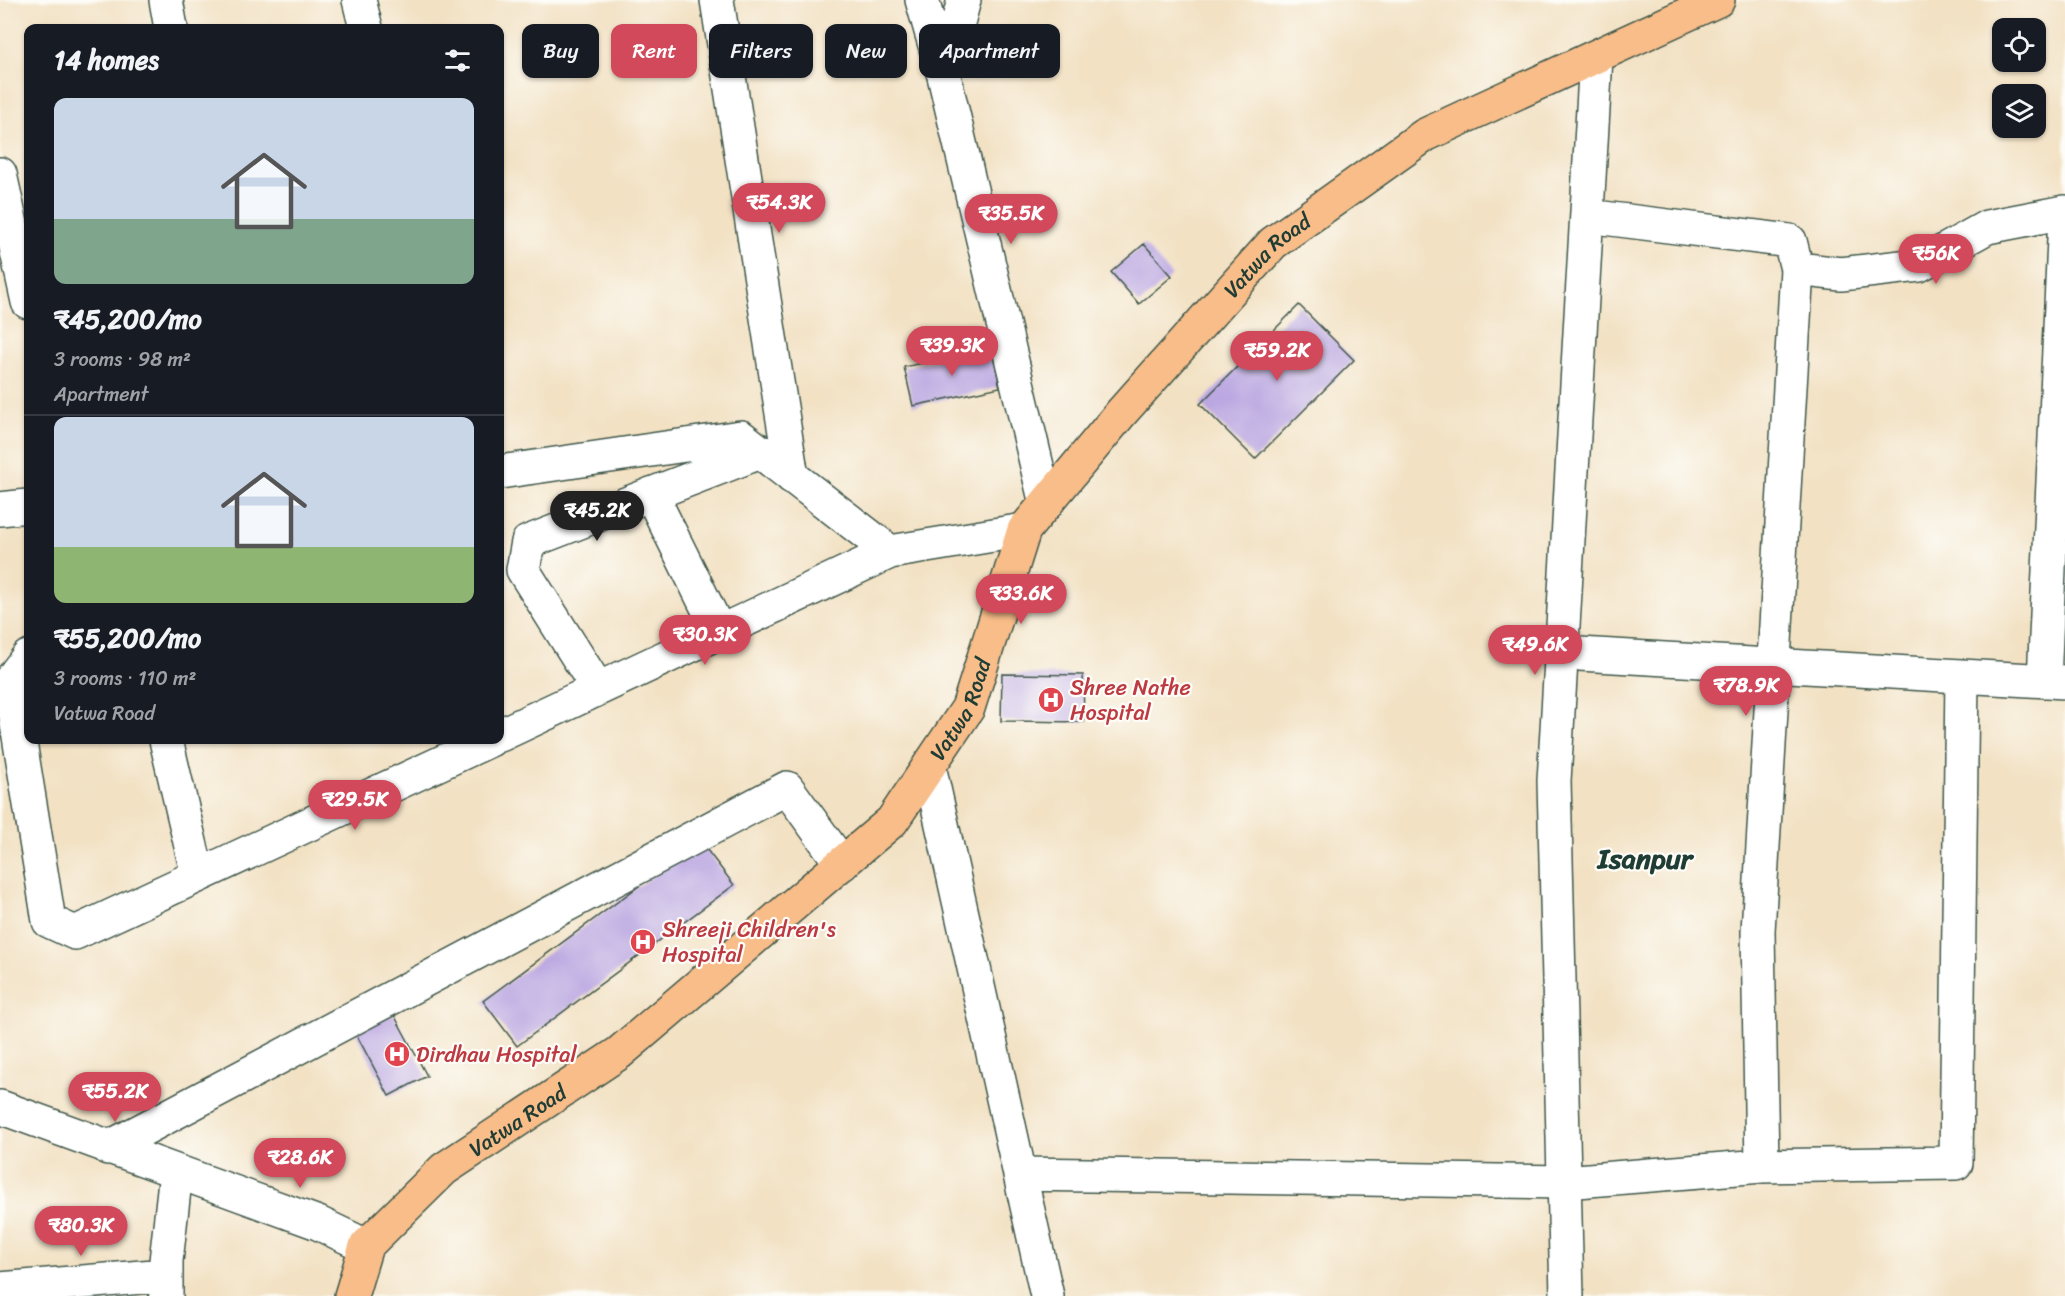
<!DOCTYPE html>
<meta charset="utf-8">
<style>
body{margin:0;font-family:Sriracha,sans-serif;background:#20242c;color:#f1f3f6;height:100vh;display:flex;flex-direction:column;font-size:22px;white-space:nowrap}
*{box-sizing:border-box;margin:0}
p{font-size:20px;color:#9ea1a6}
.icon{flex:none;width:33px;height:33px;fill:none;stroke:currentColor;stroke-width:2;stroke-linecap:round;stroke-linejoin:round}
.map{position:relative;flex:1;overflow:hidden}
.sheet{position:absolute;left:24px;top:24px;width:480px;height:720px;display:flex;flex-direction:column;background:#171b24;border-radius:12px;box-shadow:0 2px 4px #0004}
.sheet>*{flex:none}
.banner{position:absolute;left:522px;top:24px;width:570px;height:54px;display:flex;gap:12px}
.tools{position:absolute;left:1992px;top:18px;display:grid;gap:12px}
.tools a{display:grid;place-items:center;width:54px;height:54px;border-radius:12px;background:#171b24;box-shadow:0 2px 4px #0004;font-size:30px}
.price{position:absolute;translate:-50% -51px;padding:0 14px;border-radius:21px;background:#d1495b;color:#fff;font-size:20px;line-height:39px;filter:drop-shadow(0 2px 3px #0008)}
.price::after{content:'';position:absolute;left:50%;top:36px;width:18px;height:14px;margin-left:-9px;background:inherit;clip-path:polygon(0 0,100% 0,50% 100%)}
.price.selected{background:#222;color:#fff}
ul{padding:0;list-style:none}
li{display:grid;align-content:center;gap:12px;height:318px;padding:0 30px}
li+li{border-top:2px solid #363941}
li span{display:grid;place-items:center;height:186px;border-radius:12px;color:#555}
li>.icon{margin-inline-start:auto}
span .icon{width:108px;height:108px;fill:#fffc;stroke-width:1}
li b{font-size:26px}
h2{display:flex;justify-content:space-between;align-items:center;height:72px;padding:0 30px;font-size:26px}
.chip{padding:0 21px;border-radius:12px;background:#171b24;box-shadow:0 2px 4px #0004;font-size:21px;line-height:54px}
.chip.selected{background:#d1495b;color:#fff}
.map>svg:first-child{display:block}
</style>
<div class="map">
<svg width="2065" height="1296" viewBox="0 0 2065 1296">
<rect width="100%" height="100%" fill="#fdfcf7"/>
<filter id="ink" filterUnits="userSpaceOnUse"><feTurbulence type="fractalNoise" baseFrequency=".0167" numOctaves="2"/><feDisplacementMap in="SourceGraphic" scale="12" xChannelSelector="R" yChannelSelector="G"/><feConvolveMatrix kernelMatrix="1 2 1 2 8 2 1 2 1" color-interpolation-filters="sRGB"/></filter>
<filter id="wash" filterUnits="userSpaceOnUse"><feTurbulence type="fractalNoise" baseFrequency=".008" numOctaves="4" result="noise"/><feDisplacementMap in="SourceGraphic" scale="24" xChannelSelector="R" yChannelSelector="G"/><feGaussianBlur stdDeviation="1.35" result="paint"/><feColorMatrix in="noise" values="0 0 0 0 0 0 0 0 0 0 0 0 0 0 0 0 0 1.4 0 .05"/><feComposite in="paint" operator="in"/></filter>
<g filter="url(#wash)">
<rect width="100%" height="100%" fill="#f2e1c3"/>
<g id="blocks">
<path fill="#baa6e1" d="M 1144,244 L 1172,276 L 1139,304 L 1111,272 Z
M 1299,305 L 1354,360 L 1255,459 L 1200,404 Z
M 992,348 L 1000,387 L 913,406 L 904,367 Z
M 1002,674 L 1083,675 L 1084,722 L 1001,721 Z
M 700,841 L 734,885 L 517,1046 L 483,1001 Z
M 393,1013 L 427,1076 L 389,1096 L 355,1032 Z"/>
</g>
</g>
<g filter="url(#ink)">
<use href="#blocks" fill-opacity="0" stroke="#3f5649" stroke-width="1.5"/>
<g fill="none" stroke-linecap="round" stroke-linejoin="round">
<g stroke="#3f5649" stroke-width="36">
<path id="minor" d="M 166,0 L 171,28
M 359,0 L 366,28
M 717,0 L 792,477
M 922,0 L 944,76 L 1046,504
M 944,76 L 964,0
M 0,174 L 28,302
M 1587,216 L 1790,241 L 1797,269 L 1758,931 L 1762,1166
M 1797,269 L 1841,274 L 1919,265 L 1987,227 L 2065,212
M 500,472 L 741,437 L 890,552 L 1024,530
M 651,494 L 719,631
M 0,509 L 28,506
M 1562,653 L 2065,682
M 28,657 L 10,681 L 49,921 L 75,933 L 490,740
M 2044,681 L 2065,217
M 598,689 L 523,570 L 528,542 L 760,452
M 500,735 L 890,552
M 166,740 L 198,876
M 929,766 L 1047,1296
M 0,1107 L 318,1223 L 366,1246
M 108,1148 L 787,788 L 842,864
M 1020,1174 L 1564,1182 L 1762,1166 L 1956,1163 L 1962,676
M 0,1289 L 166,1275
M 166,1296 L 166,1261 L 176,1172
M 1567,1296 L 1554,781 L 1596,57"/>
</g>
<g stroke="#3f5649" stroke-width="36">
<g id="major">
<path id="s1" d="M 351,1296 L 366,1246 L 444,1169 L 619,1053 L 892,821 L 968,708 L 1024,530 L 1121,413 L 1273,243 L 1425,135 L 1718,0"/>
</g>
</g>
<use href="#minor" stroke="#fff" stroke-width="33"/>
<use href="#major" stroke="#f8bd89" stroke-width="33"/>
</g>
</g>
<defs>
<g id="hospital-disc" transform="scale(1.35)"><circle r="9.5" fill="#e0444e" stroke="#fdfcf7"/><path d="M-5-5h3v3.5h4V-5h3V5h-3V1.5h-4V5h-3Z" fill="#fff"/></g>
</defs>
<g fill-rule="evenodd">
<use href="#hospital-disc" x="1051" y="700"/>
<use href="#hospital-disc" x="643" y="942"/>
<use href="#hospital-disc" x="397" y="1054"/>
</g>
<g text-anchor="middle" stroke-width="4.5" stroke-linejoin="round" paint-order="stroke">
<g font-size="22" fill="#1f3d34" stroke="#fdfcf7">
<text dy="8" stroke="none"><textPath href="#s1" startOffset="1420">Vatwa Road</textPath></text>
<text dy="8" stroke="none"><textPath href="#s1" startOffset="862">Vatwa Road</textPath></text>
<text dy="8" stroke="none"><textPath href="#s1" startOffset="250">Vatwa Road</textPath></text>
</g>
<g font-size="22" fill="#be3a42" stroke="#fdfcf7" text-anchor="start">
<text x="1070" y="695">Shree Nathe<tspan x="1070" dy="25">Hospital</tspan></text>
<text x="662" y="937">Shreeji Children's<tspan x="662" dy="25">Hospital</tspan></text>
<text x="416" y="1062">Dirdhau Hospital</text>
</g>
<g font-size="28" font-weight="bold" fill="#1f3d34" stroke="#fdfcf7">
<text x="1645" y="868">Isanpur</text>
</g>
</g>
</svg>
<div class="tools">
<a><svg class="icon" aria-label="locate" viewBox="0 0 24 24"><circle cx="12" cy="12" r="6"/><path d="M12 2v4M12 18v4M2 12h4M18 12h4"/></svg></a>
<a><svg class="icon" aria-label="layers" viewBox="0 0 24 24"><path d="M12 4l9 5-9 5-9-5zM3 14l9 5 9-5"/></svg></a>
</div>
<b class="price" style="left:779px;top:234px">₹54.3K</b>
<b class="price" style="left:1011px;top:245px">₹35.5K</b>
<b class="price" style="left:1936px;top:285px">₹56K</b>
<b class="price" style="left:952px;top:377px">₹39.3K</b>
<b class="price" style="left:1277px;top:382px">₹59.2K</b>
<b class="price selected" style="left:597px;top:542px">₹45.2K</b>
<b class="price" style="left:1021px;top:625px">₹33.6K</b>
<b class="price" style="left:705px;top:666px">₹30.3K</b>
<b class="price" style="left:1535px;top:676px">₹49.6K</b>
<b class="price" style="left:1746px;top:717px">₹78.9K</b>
<b class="price" style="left:355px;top:831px">₹29.5K</b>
<b class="price" style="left:115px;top:1123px">₹55.2K</b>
<b class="price" style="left:300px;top:1189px">₹28.6K</b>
<b class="price" style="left:81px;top:1257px">₹80.3K</b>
<div class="banner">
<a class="chip">Buy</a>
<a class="chip selected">Rent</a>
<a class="chip">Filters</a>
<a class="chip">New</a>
<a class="chip">Apartment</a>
</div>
<section class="sheet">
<h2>14 homes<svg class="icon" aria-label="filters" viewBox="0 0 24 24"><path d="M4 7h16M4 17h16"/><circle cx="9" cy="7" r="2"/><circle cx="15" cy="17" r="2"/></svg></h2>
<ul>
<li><span style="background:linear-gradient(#c9d6e8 65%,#7fa58c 0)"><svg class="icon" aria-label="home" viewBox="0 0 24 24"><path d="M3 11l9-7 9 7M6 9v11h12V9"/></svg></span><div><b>₹45,200/mo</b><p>3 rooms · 98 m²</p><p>Apartment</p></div></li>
<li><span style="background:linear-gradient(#c9d6e8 70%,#8fb573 0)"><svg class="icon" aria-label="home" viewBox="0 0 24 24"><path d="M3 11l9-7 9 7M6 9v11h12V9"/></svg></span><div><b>₹55,200/mo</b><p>3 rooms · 110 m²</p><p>Vatwa Road</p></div></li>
</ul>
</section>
</div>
